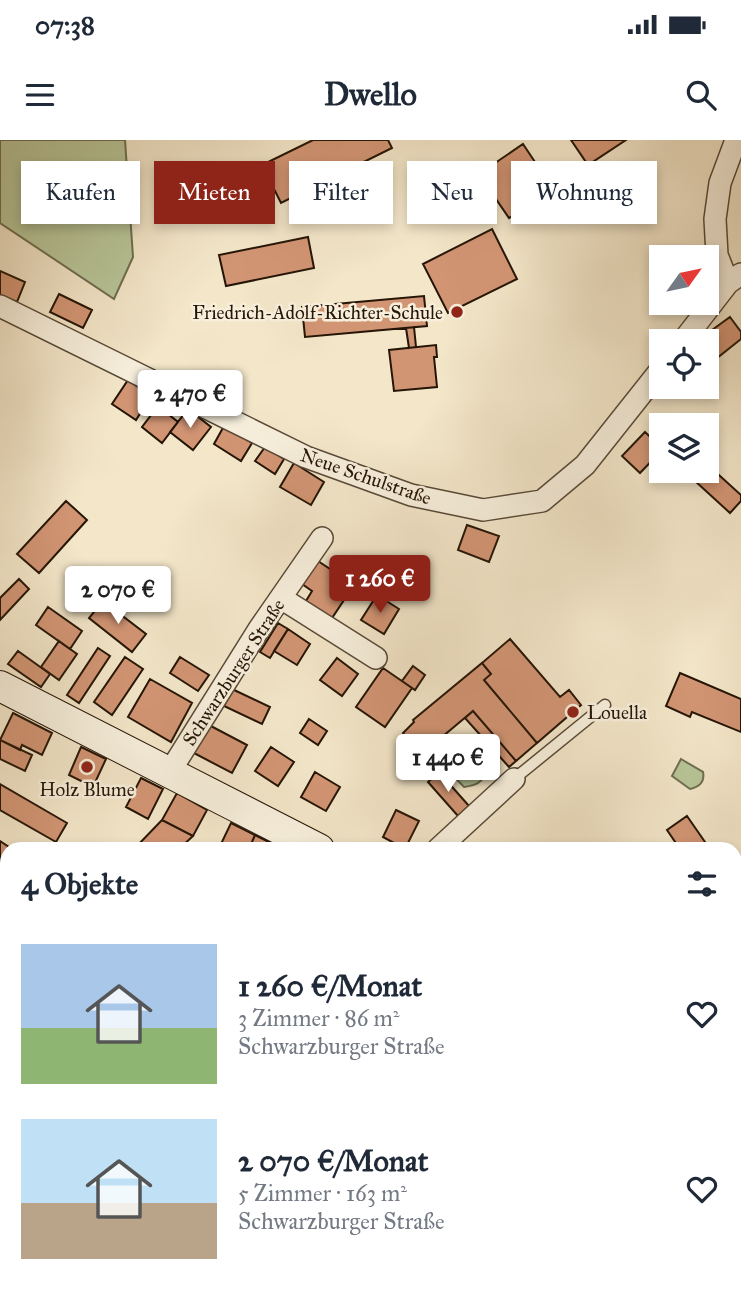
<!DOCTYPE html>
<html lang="de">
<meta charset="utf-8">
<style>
body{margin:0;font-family:"IM FELL Great Primer",serif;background:#f6f6f7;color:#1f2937;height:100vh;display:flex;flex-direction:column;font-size:26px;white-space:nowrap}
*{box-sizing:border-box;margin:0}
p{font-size:23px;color:#747a83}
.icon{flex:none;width:38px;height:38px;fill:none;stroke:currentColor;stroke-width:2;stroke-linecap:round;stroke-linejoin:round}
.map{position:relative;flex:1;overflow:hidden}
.side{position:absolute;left:0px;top:702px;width:742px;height:450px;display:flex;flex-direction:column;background:#fff;border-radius:21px 21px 0 0;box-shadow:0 4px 10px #0003}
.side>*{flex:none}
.hud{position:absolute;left:21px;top:21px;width:700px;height:63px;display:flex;gap:14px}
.needle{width:46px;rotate:57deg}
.controls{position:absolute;left:649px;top:105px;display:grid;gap:14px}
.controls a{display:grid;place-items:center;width:70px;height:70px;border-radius:0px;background:#fff;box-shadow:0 4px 10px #0003;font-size:35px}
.price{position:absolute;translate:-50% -60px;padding:0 16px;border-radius:7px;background:#fff;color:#222;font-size:23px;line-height:46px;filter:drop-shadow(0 2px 4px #0008)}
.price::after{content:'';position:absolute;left:50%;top:42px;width:21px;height:16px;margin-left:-10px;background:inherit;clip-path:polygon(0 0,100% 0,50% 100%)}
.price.on{background:#8f2418;color:#fff}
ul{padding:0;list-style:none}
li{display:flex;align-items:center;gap:21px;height:175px;padding:0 21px}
li span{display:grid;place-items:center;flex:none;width:196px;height:140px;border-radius:0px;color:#555}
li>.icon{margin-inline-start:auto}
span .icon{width:84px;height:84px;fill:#fffc;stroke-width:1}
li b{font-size:30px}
h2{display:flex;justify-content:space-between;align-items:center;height:84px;padding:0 21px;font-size:30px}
.pill{padding:0 24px;border-radius:0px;background:#fff;box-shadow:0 4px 10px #0003;font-size:24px;line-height:63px}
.pill.on{background:#8f2418;color:#fff}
.status{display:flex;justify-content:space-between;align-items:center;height:49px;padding:0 35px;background:#fff;direction:ltr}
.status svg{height:19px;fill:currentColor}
header{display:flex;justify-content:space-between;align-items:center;height:91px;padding:0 21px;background:#fff;font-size:32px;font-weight:700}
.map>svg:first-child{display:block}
</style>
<div class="status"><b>07:38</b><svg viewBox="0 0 49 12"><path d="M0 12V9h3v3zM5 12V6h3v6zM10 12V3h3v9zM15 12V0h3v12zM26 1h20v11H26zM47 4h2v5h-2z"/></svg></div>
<header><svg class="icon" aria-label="menu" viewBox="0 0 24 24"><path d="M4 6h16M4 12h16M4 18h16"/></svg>Dwello<svg class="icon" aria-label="search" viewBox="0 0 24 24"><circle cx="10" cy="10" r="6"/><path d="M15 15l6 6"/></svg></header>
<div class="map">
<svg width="741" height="1151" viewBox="0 0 741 1151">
<rect width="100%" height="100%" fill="#f3e6c9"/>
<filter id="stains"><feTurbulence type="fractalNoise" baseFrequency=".00286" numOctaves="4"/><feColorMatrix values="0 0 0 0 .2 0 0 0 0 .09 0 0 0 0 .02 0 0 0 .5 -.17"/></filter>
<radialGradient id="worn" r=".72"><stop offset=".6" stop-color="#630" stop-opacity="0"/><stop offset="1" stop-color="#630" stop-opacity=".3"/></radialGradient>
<path fill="#b8c699" stroke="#6e6e50" stroke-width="2" d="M 0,0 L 125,0 L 133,117 L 114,159 L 0,83 Z
M 452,608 L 483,627 L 486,633 C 481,644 475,645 464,647 L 440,622 Z
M 681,619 L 703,632 C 705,642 699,647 690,649 L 672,636 Z"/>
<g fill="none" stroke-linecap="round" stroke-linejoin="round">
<path stroke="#9cc0b0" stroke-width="19" d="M 0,1087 L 7,1101
M 34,1144 L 39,1151"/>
</g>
<path fill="#d29574" stroke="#251506" stroke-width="2" d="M 313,0 L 388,0 L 392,8 L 281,63 L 262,25 Z
M 571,0 L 626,0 L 588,25 Z
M 523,4 L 553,49 L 509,78 L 479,34 Z
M 492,89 L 517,139 L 448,173 L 423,124 Z
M 308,97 L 314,128 L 226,146 L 219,115 Z
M 0,131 L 25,142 L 17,162 L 0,155 Z
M 59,154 L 92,170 L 83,188 L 50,172 Z
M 424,156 L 427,186 L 305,197 L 302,167 Z
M 730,177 L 741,192 L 741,199 L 717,218 L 707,206 L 707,201 L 704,201 L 701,198 Z
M 414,187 L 416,207 L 409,208 L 406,188 Z
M 436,205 L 437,217 L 434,217 L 437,247 L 394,251 L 389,210 Z
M 128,240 L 151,256 L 136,280 L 112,264 Z
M 158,266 L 178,282 L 162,303 L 142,287 Z
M 188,269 L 211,287 L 193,310 L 170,292 Z
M 224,286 L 252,303 L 241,321 L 214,304 Z
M 645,292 L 662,308 L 662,310 L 640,333 L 622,316 Z
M 265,307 L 284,319 L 275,334 L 255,321 Z
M 294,323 L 324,342 L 311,365 L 280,347 Z
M 709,326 L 741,355 L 741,361 L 730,373 L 695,341 L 705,331 L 707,331 Z
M 66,361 L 87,380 L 39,433 L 17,414 Z
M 467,385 L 499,396 L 489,422 L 458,410 Z
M 318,421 L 354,445 L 332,478 L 306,461 L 312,451 L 302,444 Z
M 19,439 L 29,449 L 0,480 L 0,458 Z
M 377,455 L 399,469 L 384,494 L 361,480 Z
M 103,461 L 146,494 L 132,512 L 89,478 Z
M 48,467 L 82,491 L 70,509 L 36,485 Z
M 278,483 L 288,489 L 270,518 L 260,512 Z
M 288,489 L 310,504 L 297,525 L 274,511 Z
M 510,499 L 560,557 L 569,550 L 581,565 L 537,603 L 484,540 L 491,534 L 482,523 Z
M 59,501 L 77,514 L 59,540 L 41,527 Z
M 98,508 L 110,516 L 79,563 L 67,555 Z
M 18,511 L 50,534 L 41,547 L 8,524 Z
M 125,517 L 143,529 L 112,575 L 94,562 Z
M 180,517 L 209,535 L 198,551 L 170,533 Z
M 337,518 L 358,534 L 342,556 L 320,540 Z
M 482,523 L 491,534 L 484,540 L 537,603 L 516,621 L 473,571 L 442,597 L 449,603 L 438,619 L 409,601 L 403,593 L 414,582 L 413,580 Z
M 413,526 L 425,535 L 415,550 L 402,541 Z
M 383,528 L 412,548 L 385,587 L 356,567 Z
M 680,533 L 741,559 L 741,592 L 692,572 L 690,577 L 666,566 Z
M 150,539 L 192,563 L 171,602 L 128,577 Z
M 232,549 L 270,567 L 262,584 L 224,566 Z
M 473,571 L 516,621 L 509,627 L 465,578 Z
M 13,573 L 52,593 L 42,615 L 22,605 L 20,610 L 0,600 Z
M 309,579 L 327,591 L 318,605 L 300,593 Z
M 207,584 L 247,605 L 232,633 L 192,612 Z
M 0,600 L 32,615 L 25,631 L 0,619 Z
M 81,607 L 106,619 L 93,647 L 69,635 Z
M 271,607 L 294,622 L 278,646 L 255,631 Z
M 315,632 L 340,647 L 326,671 L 301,657 Z
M 439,632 L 469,666 L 458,676 L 428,642 Z
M 141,638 L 163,649 L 148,679 L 126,667 Z
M 0,644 L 67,683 L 56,702 L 0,670 Z
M 177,653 L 207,670 L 193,696 L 162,680 Z
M 396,670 L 419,681 L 405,709 L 383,697 Z
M 687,676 L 705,702 L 695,709 L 680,709 L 667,690 Z
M 162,680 L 193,696 L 179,709 L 134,709 Z
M 231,683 L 255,695 L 249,709 L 226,709 L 220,706 Z
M 255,695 L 279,707 L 279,709 L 249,709 Z
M 0,701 L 12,709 L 7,709 L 7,728 L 0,724 Z
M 0,755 L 7,760 L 7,785 L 0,780 Z
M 7,896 L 7,934 L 3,938 L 0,935 L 0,904 Z
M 741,1004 L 741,1050 L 735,1055 L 735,1009 Z
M 138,1144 L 158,1144 L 162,1151 L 129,1151 Z
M 602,1144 L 639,1144 L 642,1151 L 594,1151 Z
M 651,1144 L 677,1144 L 683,1151 L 657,1151 Z"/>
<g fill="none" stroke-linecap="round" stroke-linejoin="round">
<g stroke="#584937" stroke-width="13">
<path id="lane" d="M 514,639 L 605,565
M 719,1144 L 724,1151"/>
</g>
<g stroke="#584937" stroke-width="24">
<path id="street" d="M 728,143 L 717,115 L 715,79 L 720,43 L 736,0
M 0,166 L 306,317 L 411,355 L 483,370 L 542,361 L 585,325 L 662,228
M 683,201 L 728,143 L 741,134
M 281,458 L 376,518
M 169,633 L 259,489 L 322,398
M 438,709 L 514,639
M 735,794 L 741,788
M 735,989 L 741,985
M 0,1004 L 7,1015
M 735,1064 L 741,1059
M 93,1144 L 97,1151
M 266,1144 L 275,1151
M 417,1144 L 422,1151
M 646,1144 L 651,1151
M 453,1151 L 461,1144
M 524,1151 L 532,1144"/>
</g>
<g stroke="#251506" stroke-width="32">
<path id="secondary" d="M 0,546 L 319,709
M 735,883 L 741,885"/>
</g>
<use href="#lane" stroke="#f7efdc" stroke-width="10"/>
<use href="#street" stroke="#f7efdc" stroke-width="21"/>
<use href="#secondary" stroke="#f7efdc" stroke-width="30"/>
</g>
<g fill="#8f2418" stroke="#f7efdc" stroke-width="2.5">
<circle cx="457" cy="172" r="7"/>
<circle cx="573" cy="572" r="7"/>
<circle cx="87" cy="627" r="7"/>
</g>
<g text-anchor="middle" stroke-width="5" stroke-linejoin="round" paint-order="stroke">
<g font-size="19" fill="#251506" stroke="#f7efdc" text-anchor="end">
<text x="443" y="179">Friedrich-Adolf-Richter-Schule</text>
<text x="587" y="579" text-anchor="start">Louella</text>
<text x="87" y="656" text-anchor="middle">Holz Blume</text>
</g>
<g font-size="19" fill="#251506" stroke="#f7efdc">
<text transform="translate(366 336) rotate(19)" y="7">Neue Schulstraße</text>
<text transform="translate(233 532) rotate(-57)" y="7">Schwarzburger Straße</text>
</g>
</g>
<rect width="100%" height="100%" filter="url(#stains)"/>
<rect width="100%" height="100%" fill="url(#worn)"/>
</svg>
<div class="controls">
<a><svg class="needle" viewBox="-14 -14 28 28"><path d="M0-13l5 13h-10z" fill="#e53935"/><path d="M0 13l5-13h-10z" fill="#747a83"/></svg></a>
<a><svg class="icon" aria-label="locate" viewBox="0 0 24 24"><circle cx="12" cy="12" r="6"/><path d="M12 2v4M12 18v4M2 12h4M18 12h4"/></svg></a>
<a><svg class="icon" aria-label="layers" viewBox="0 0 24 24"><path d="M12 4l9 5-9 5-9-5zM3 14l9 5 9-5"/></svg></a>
</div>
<b class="price" style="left:190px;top:290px">2 470 €</b>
<b class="price on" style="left:380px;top:475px">1 260 €</b>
<b class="price" style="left:118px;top:486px">2 070 €</b>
<b class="price" style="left:448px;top:654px">1 440 €</b>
<div class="hud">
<a class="pill">Kaufen</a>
<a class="pill on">Mieten</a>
<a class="pill">Filter</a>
<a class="pill">Neu</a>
<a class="pill">Wohnung</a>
</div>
<section class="side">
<h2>4 Objekte<svg class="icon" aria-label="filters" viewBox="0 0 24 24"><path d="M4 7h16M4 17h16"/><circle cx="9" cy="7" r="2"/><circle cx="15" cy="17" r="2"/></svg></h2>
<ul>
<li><span style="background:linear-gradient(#a9c7e8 60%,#8fb573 0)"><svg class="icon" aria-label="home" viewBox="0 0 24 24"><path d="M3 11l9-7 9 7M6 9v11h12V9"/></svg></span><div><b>1 260 €/Monat</b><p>3 Zimmer · 86 m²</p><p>Schwarzburger Straße</p></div><svg class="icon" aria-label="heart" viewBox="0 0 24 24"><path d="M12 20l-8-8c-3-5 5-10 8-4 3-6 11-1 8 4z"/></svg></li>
<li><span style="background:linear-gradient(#bfe0f5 60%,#b9a48a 0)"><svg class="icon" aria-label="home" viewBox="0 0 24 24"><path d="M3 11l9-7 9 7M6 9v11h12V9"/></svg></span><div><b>2 070 €/Monat</b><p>5 Zimmer · 163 m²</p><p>Schwarzburger Straße</p></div><svg class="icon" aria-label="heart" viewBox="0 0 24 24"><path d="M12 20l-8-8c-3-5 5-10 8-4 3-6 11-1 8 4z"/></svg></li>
</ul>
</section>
</div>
